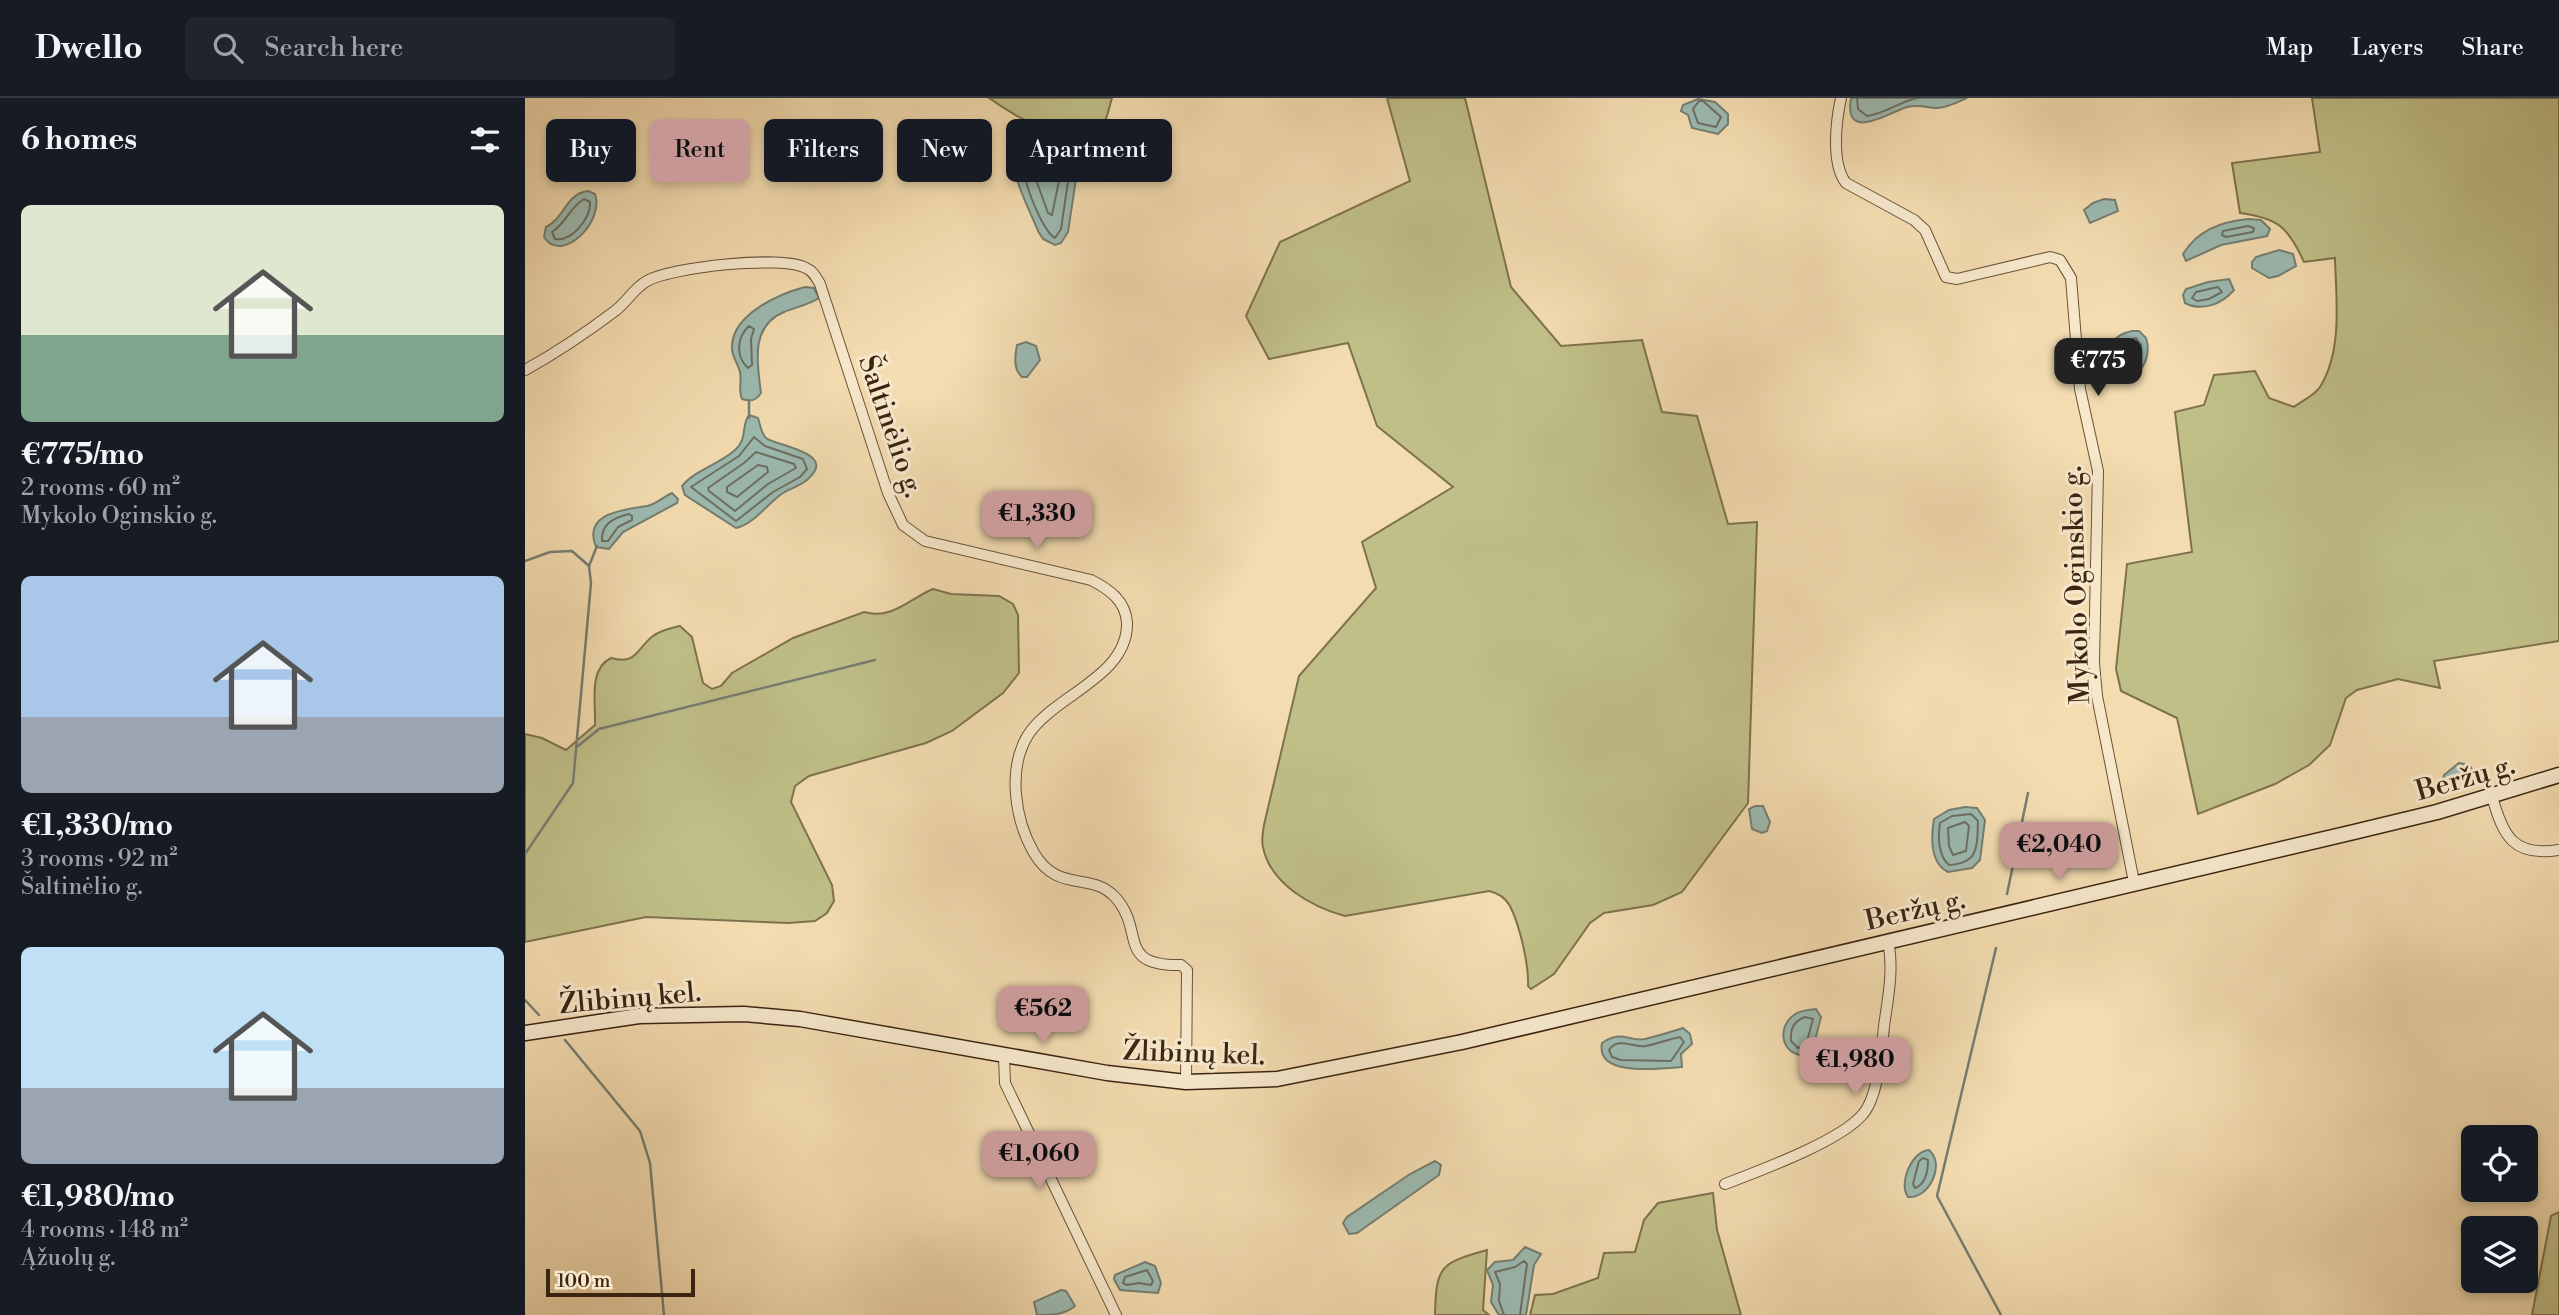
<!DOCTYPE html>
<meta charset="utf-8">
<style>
body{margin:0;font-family:"Libre Bodoni",serif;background:#20242c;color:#f1f3f6;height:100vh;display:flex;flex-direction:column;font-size:26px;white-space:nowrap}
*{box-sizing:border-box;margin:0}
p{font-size:23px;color:#9ea1a6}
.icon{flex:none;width:38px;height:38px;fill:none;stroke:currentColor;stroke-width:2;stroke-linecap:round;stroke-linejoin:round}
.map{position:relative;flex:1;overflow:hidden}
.details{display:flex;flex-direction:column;background:#171b24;width:525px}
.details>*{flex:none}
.hud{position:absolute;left:21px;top:21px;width:665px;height:63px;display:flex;gap:14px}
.buttons{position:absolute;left:1936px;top:1027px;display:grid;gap:14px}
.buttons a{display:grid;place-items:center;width:77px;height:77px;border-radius:10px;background:#171b24;box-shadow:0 4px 10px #0003;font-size:35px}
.scale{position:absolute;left:21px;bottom:18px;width:149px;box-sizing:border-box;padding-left:7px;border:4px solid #3b2412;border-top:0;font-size:19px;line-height:24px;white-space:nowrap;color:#3b2412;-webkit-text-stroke:5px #f7e8cc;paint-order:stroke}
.price{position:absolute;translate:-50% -60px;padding:0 16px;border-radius:14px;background:#c59692;color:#111;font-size:23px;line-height:46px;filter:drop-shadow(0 2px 4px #0008)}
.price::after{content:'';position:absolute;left:50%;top:42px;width:21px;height:16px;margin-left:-10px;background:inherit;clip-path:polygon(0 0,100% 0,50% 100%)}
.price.on{background:#222;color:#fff}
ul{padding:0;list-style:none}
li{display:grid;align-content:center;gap:14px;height:371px;padding:0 21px}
li span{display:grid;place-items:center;height:217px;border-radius:10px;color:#555}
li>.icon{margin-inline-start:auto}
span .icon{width:126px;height:126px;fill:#fffc;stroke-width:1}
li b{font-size:30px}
h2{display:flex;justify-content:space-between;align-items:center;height:84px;padding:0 21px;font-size:30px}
.pill{padding:0 24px;border-radius:10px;background:#171b24;box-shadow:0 4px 10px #0003;font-size:24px;line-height:63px}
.pill.on{background:#c59692;color:#111}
header{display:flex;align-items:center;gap:42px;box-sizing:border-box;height:98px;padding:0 35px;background:#171b24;border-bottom:2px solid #363941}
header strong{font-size:33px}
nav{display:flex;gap:38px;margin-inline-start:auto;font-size:24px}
.search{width:490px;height:63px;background:#20242c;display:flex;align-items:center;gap:18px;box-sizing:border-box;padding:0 24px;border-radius:10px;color:#9ea1a6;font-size:26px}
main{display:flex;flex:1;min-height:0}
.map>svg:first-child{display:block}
</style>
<header>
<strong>Dwello</strong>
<div class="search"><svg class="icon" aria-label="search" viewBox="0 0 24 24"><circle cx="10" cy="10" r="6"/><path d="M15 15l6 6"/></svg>Search here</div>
<nav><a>Map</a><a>Layers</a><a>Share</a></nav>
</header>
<main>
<section class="details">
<h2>6 homes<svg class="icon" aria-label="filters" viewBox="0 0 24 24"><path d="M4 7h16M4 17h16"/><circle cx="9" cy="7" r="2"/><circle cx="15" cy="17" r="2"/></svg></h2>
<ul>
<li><span style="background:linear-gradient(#dfe7d0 60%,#7fa58c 0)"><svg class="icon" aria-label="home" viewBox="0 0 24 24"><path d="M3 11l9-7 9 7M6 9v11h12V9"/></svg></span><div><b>€775/mo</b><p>2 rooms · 60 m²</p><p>Mykolo Oginskio g.</p></div></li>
<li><span style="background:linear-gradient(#a9c7e8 65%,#9aa5b1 0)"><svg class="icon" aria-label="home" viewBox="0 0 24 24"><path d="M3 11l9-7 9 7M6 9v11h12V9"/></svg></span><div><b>€1,330/mo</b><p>3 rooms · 92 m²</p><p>Šaltinėlio g.</p></div></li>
<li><span style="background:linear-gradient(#bfe0f5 65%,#9aa5b1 0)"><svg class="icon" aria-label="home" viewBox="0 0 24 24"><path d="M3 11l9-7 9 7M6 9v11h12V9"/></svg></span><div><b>€1,980/mo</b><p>4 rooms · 148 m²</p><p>Ąžuolų g.</p></div></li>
</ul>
</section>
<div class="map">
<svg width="2034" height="1217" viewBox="0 0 2034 1217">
<rect width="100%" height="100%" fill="#f3dcb0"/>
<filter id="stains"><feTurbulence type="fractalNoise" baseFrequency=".00286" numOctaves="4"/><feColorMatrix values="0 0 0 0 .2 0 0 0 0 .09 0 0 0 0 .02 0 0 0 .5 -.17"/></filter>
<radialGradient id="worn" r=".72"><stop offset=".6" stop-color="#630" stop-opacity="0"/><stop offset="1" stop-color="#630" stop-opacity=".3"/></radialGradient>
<path fill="#c0bf88" stroke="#7e724d" stroke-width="2" d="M 464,0 L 587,0 C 584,9 582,23 576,31 C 555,59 485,15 464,0 Z
M 862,0 L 940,0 L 986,189 L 1036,248 L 1117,242 L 1137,314 L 1172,318 L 1203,426 L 1232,424 L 1223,705 L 1157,794 L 1128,807 L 1079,815 L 1065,825 L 1029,876 L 1006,891 L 1003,888 C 1004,867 995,828 985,808 C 980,799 973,795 964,793 L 820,818 C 787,809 745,786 738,749 C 736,742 738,734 739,727 L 774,578 L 851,490 L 837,444 L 928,389 L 852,328 L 823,245 L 744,261 L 721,218 L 755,144 L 885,83 Z
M 1787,0 L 2034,0 L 2034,543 L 1909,563 L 1915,590 L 1873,581 L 1832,592 L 1821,600 L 1805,647 L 1784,667 L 1750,686 L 1673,716 L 1652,620 L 1596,593 L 1591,571 L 1602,466 L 1667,454 L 1650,314 L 1679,307 L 1689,277 L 1730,273 L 1744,300 L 1769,309 C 1777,303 1790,297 1795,289 C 1818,252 1811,201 1810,160 L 1779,164 C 1763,129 1753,120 1715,115 L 1707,65 L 1795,54 Z
M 408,491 L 426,496 L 474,498 L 488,506 L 493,517 L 494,575 L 478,595 L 427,633 L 401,645 L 284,678 L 270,688 L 266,704 L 307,787 L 309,803 L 302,815 L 290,823 L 263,825 L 121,819 L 0,844 L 0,636 L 17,640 L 41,652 L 70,627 C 71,605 63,571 86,560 C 112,567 111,551 128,538 C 136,532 147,530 155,528 L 167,539 L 178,585 L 187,591 L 196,588 L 207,575 L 268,540 L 339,514 C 367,522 384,501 408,491 Z
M 1188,1095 L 1192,1132 L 1216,1217 L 1005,1217 L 1010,1197 L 1028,1196 L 1073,1180 L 1079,1155 L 1110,1154 L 1119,1122 L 1133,1105 Z
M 2034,1114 L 2034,1217 L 2007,1217 L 2026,1118 Z
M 962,1152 L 958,1212 L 964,1217 L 910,1217 C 911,1167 916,1165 962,1152 Z"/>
<path fill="#9cbab1" stroke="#757e71" stroke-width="2" d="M 1326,0 L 1442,0 C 1433,4 1420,11 1410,10 C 1400,9 1393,6 1382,9 C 1365,14 1318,46 1326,0 Z
M 1173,1 L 1190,4 L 1203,16 L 1203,26 L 1193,36 L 1167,30 L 1163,17 L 1156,13 L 1158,7 Z
M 504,40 L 545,53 L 554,61 L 543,134 L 536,145 L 530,147 L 518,141 L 513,133 C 504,109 479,68 492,43 Z
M 63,93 L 70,96 C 80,123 37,167 19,139 L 21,129 C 40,120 40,96 63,93 Z
M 1579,101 L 1590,102 L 1593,113 L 1565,125 L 1559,112 L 1568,105 Z
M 1723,121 L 1736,122 L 1745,131 L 1742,138 L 1696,147 L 1661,163 L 1658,156 C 1673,132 1695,124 1723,121 Z
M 1754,152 L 1768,156 L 1771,168 L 1753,178 L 1744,180 L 1727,170 L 1727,164 L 1731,159 Z
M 1704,181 L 1709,192 C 1697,206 1677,214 1660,205 L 1658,197 L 1661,191 L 1683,184 Z
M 280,189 L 289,190 L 294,200 C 284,207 270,209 259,214 C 225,228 232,265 236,295 C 231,303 225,304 217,301 C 213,292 217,283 215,274 C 213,265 206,258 207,248 C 208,216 254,196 280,189 Z
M 1607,233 L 1614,233 L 1621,240 C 1626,256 1620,273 1604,279 L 1592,275 C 1585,254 1580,239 1607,233 Z
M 501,244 L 511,248 L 515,262 L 502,279 L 497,279 C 488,271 490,258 492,247 Z
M 224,317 L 233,320 C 235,326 236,335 241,340 C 250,348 315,354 282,382 C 275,388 266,390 258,395 C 243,405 229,426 211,430 L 160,397 L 157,388 C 170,372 195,366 210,352 C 223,341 216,327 224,317 Z
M 147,395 L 153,401 L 152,405 L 98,434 L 84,451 L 71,449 C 57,414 100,412 122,408 C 131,406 138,399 147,395 Z
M 1934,665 L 1945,667 L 1948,675 L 1945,679 L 1920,687 L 1917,683 L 1919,677 Z
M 1230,708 L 1238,708 L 1245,724 L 1242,733 L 1237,735 L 1227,731 L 1224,711 Z
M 1440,709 L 1452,710 L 1460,722 L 1455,762 L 1447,770 L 1423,774 C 1405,765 1406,739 1409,721 L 1424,712 Z
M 1291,911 L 1296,919 L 1288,950 L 1275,957 C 1255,953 1253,928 1269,917 C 1275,912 1284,912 1291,911 Z
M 1158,930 L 1165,936 L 1167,946 L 1156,956 L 1157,969 C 1137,970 1070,980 1077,945 C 1098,931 1102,944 1120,941 C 1132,938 1146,934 1158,930 Z
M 1404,1052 C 1421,1066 1404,1101 1383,1099 C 1373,1085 1387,1053 1404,1052 Z
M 910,1063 L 916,1067 L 914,1077 L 832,1135 L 824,1136 L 818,1125 L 822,1119 L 885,1076 Z
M 1000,1149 L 1016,1156 L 1009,1167 L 1001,1217 L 974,1217 L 966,1204 L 968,1187 L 962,1172 L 970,1164 L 988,1162 Z
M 620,1164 L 630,1168 L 636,1185 L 633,1195 L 595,1192 L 589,1181 L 590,1177 Z
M 536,1192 L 541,1193 L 550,1208 C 539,1217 527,1217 512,1217 L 509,1204 Z"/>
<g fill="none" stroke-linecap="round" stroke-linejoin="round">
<path stroke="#6c6f62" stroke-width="2" d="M 1332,0 L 1333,11 L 1342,18 C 1360,16 1375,3 1393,0
M 1174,3 L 1178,3 L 1196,19 L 1191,29 L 1173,25 L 1168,11 Z
M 504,47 L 542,59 L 546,63 L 536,131 L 530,140 C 516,134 489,62 498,48 Z
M 509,58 L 537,68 L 527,117 L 523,115 L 505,65 L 505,60 Z
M 59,101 L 65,104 C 66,120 47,144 30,141 L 27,134 C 41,125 45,109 59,101 Z
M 1723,128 L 1729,130 L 1728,134 L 1701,139 L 1697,137 L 1698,133 Z
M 1693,189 L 1697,194 L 1684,201 L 1672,203 L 1667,200 L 1671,194 Z
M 224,228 L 229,231 L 226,241 L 227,267 L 223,270 C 211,259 211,240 224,228 Z
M 1611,240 L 1616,247 L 1614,260 L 1608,269 L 1600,271 C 1593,263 1590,250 1598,243 Z
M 229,339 L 240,348 L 278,361 L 282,371 L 275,379 L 248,394 L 211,423 L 166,389 L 214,358 Z
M 231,354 L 269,366 L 271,370 L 243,386 L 210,413 L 184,393 L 183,390 L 219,365 Z
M 233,367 L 242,369 L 243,374 L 212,399 L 202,394 L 202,389 Z
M 104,416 L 107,418 L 107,422 L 93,429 L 83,443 L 77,443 C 76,426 88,420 104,416 Z
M 1446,716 L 1453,723 C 1452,749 1454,765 1424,767 C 1413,758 1413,738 1415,725 L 1427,718 Z
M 1440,724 L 1444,728 L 1441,753 L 1428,757 L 1424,748 L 1423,730 Z
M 1280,919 L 1288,921 L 1281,947 L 1273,950 L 1266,943 C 1265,932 1268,923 1280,919 Z
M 1155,939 L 1159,944 L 1146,963 L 1096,962 L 1087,959 L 1084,952 C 1093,938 1107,950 1121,948 C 1132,946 1144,941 1155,939 Z
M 1398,1060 L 1403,1062 C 1403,1074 1401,1086 1390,1090 L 1388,1086 L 1394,1063 Z
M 622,1172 L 628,1183 L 626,1187 L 614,1185 L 602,1187 L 598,1185 L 600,1179 Z
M 979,1217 L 974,1203 L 975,1186 L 970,1174 L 990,1169 L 999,1163 L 1002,1166 L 995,1217"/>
<path stroke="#757e71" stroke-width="2.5" d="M 224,302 L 224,320
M 0,463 L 25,454 L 47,453 L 64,468
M 53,648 L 74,631 L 350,562
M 0,756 L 48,685 L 66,485 L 64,468 L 72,448
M 1482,796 L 1503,695
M 1471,850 L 1412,1098 L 1476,1217
M 0,902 L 14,917
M 40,942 L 115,1033 L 125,1065 L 139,1217"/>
<g stroke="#69523a" stroke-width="12">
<path id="street" d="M 1316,0 C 1311,23 1306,66 1321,85 L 1389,122 L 1400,132 L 1421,179 L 1432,181 L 1525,159 L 1535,162 L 1546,180 L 1555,291 L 1573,373 L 1569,565 L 1572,598 L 1609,784
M 0,272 C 31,255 62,234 90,213 C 102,204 109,190 122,183 C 147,169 256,157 281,170 C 288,173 291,179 295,186 L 363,395 L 378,427 L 400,443 L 566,482 C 584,491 601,503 602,525 C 603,579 529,597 503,637 C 482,671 490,722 509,755 C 533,796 566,773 590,799 C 621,833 590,868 656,867 L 662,872 L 661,984
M 1967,698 C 1978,739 1989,759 2034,752
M 479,959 L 480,985 L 591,1217
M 1200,1086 C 1234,1073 1316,1043 1338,1016 C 1353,999 1357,951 1359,928 C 1363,900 1369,871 1363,843"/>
</g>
<g stroke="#3b2412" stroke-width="17">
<path id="secondary" d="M 0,935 L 114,918 L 219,916 L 275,921 L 582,975 L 661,984 L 752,981 L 937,944 L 1829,734 L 1912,714 L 2034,677"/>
</g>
<use href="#street" stroke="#f7e8cc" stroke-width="10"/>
<use href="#secondary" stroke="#f7e8cc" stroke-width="14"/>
</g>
<g text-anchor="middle" stroke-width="6" stroke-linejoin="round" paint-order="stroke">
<g font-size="28" fill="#3b2412" stroke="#f7e8cc">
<text transform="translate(367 328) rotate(71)" y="10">Šaltinėlio g.</text>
<text transform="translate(1550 487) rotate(-92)" y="10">Mykolo Oginskio g.</text>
<text transform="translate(1940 679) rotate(-16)" y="10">Beržų g.</text>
<text transform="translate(1390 811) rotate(-13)" y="10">Beržų g.</text>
<text transform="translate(105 899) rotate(-5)" y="10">Žlibinų kel.</text>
<text transform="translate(669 954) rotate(2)" y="10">Žlibinų kel.</text>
</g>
</g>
<rect width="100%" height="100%" filter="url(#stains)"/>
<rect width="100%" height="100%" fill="url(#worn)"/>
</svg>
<div class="buttons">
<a><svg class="icon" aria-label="locate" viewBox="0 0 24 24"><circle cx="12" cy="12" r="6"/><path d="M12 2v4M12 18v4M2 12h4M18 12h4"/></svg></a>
<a><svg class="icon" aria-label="layers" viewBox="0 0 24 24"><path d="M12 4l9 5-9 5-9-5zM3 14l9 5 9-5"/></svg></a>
</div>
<div class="scale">100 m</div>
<b class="price on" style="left:1573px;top:300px">€775</b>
<b class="price" style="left:512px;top:453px">€1,330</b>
<b class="price" style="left:1534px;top:784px">€2,040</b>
<b class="price" style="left:518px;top:948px">€562</b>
<b class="price" style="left:1330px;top:999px">€1,980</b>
<b class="price" style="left:514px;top:1093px">€1,060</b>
<div class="hud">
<a class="pill">Buy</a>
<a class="pill on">Rent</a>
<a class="pill">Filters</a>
<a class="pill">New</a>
<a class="pill">Apartment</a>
</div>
</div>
</main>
